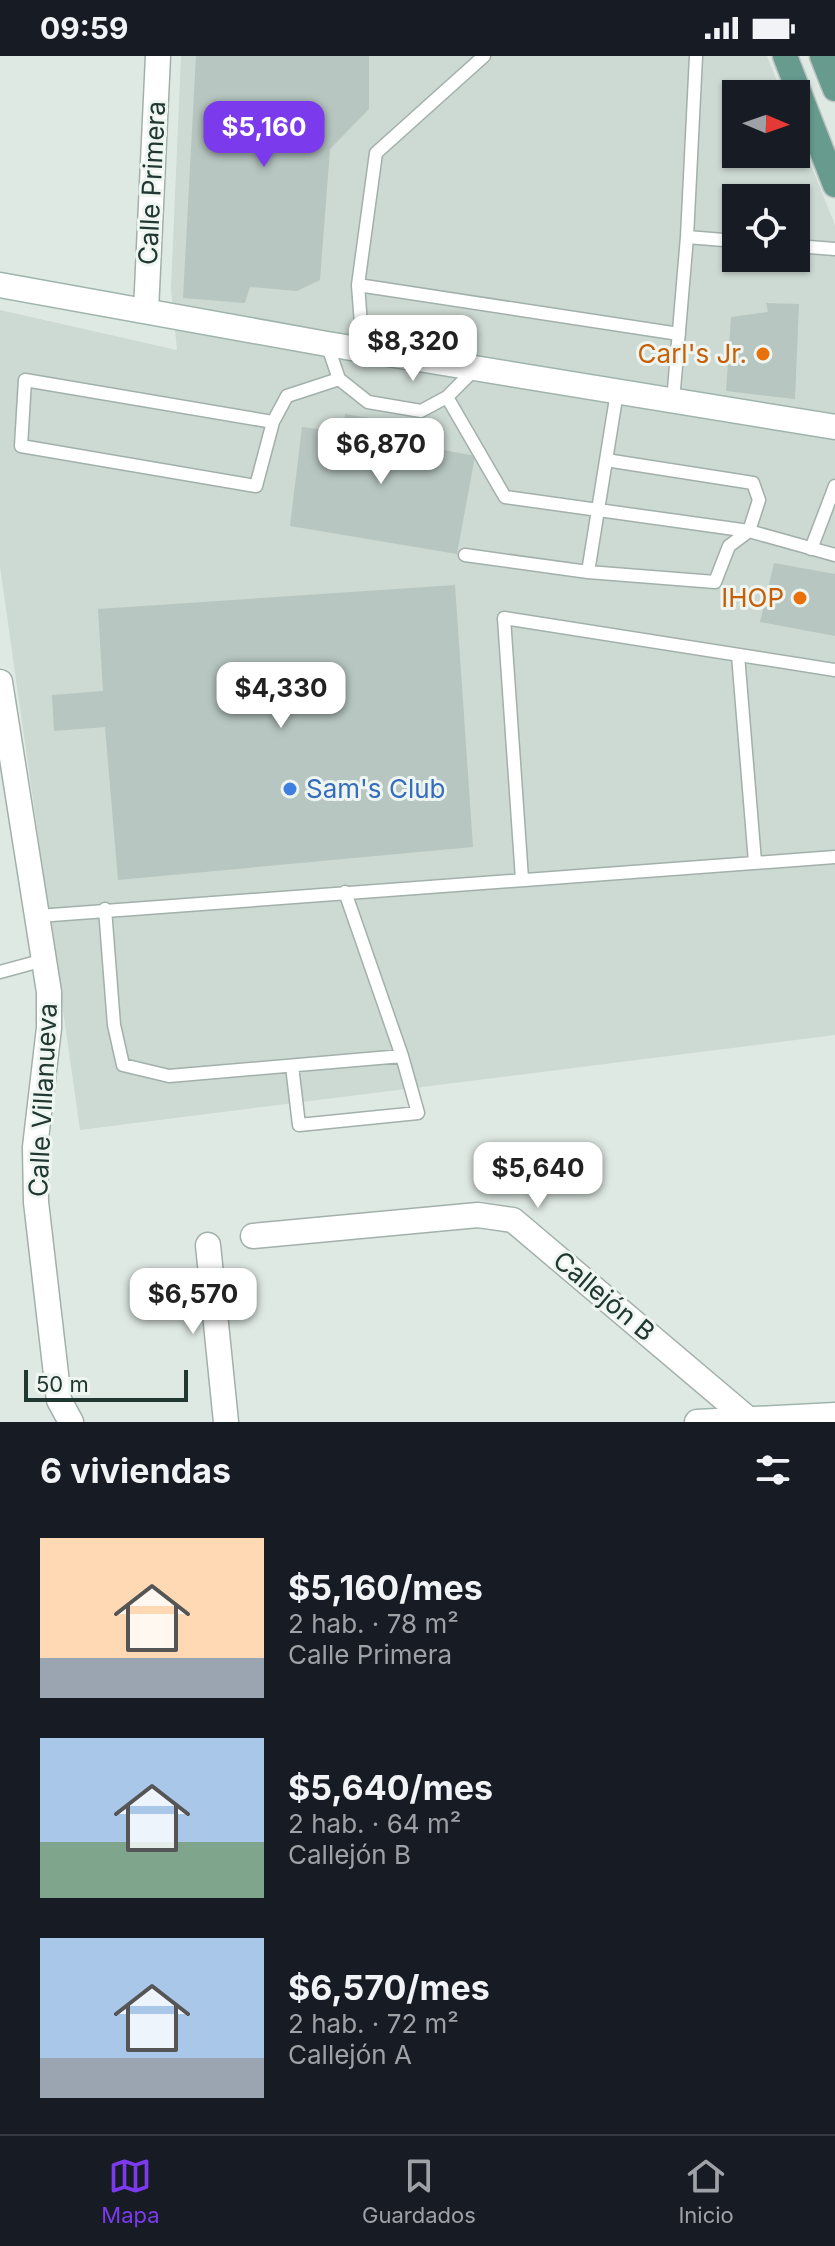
<!DOCTYPE html>
<html lang="es">
<meta charset="utf-8">
<style>
body{margin:0;font-family:Inter,sans-serif;background:#20242c;color:#f1f3f6;height:100vh;display:flex;flex-direction:column;font-size:30px;white-space:nowrap}
*{box-sizing:border-box;margin:0}
p{font-size:26px;color:#9ea1a6}
.icon{flex:none;width:44px;height:44px;fill:none;stroke:currentColor;stroke-width:2;stroke-linecap:round;stroke-linejoin:round}
.map{position:relative;height:1366px;overflow:hidden}
.side{display:flex;flex-direction:column;background:#171b24;flex:1}
.side>*{flex:none}
.needle{width:52px;rotate:92deg}
.fabs{position:absolute;left:722px;top:24px;display:grid;gap:16px}
.fabs a{display:grid;place-items:center;width:88px;height:88px;border-radius:0px;background:#171b24;box-shadow:0 2px 6px #0004;font-size:40px}
.scale{position:absolute;left:24px;bottom:20px;width:164px;box-sizing:border-box;padding-left:8px;border:4px solid #213732;border-top:0;font-size:22px;line-height:28px;white-space:nowrap;color:#213732;-webkit-text-stroke:6px #eff6f2;paint-order:stroke}
.price{position:absolute;translate:-50% -68px;padding:0 18px;border-radius:16px;background:#fff;color:#222;font-size:26px;line-height:52px;filter:drop-shadow(0 2px 4px #0008)}
.price::after{content:'';position:absolute;left:50%;top:48px;width:24px;height:18px;margin-left:-12px;background:inherit;clip-path:polygon(0 0,100% 0,50% 100%)}
.price.on{background:#7c3aed;color:#fff}
ul{padding:0;list-style:none}
li{display:flex;align-items:center;gap:24px;height:200px;padding:0 40px}
li span{display:grid;place-items:center;flex:none;width:224px;height:160px;border-radius:0px;color:#555}
li>.icon{margin-inline-start:auto}
span .icon{width:96px;height:96px;fill:#fffc;stroke-width:1}
li b{font-size:34px}
h2{display:flex;justify-content:space-between;align-items:center;height:96px;padding:0 40px;font-size:34px}
.status{display:flex;justify-content:space-between;align-items:center;height:56px;padding:0 40px;background:#171b24;direction:ltr}
.status svg{height:22px;fill:currentColor}
.tabs{display:flex;justify-content:space-around;align-items:center;height:112px;border-top:2px solid #363941;background:#171b24;font-size:22px;color:#9ea1a6}
.tabs a{display:grid;justify-items:center;gap:4px}
.tabs .on{color:#7c3aed}
.map>svg:first-child{display:block}
</style>
<div class="status"><b>09:59</b><svg viewBox="0 0 49 12"><path d="M0 12V9h3v3zM5 12V6h3v6zM10 12V3h3v9zM15 12V0h3v12zM26 1h20v11H26zM47 4h2v5h-2z"/></svg></div>
<div class="map">
<svg width="835" height="1366" viewBox="0 0 835 1366">
<rect width="100%" height="100%" fill="#dfe9e4"/>
<path fill="#cdd9d3" fill-rule="evenodd" d="M 181,0 L 767,0 L 782,38 L 736,38 L 736,98 L 796,98 L 796,72 L 835,169 L 835,979 L 80,1074 L 0,511 L 0,254 L 177,294 L 171,233 ZM 736,142 L 796,142 L 796,202 L 736,202 Z"/>
<path fill="#b7c6c0" d="M 196,0 L 369,0 L 369,53 L 330,93 L 320,224 L 297,235 L 250,231 L 245,247 L 183,242 Z
M 766,247 L 799,248 L 795,343 L 726,335 L 731,261 L 768,256 Z
M 345,358 L 416,370 L 413,388 L 475,400 L 457,498 L 290,470 L 302,371 L 342,376 Z
M 774,507 L 835,518 L 835,580 L 760,566 Z
M 455,529 L 473,791 L 118,824 L 105,671 L 54,675 L 52,639 L 103,635 L 98,553 Z"/>
<g fill="none" stroke-linecap="round" stroke-linejoin="round">
<g stroke="#a2b0ab" stroke-width="15">
<path id="lane" d="M 687,181 L 696,0
M 796,190 L 835,193
M 358,229 L 679,278
M 327,288 L 339,323 L 368,346 L 421,355 L 447,341 L 476,312
M 363,294 L 358,229 L 376,97 L 484,0
M 447,341 L 505,441 L 749,475 L 835,499
M 673,345 L 687,181 L 736,185
M 273,366 L 25,324 L 21,390 L 256,430 L 273,366 L 287,340 L 339,323
M 811,493 L 835,430
M 465,499 L 588,516 L 715,526 L 729,490 L 749,475 L 759,444 L 753,427 L 606,404
M 588,516 L 617,336
M 738,599 L 755,806
M 522,823 L 504,562 L 835,614
M 105,853 L 114,969 L 123,1009 L 169,1020 L 402,1000
M 38,860 L 835,801
M 0,916 L 44,904
M 292,1010 L 299,1069 L 418,1057 L 402,1000 L 345,836"/>
</g>
<g stroke="#a2b0ab" stroke-width="27">
<path id="street" d="M 146,255 L 158,0
M 0,626 L 49,936 L 49,972 L 35,1091 L 36,1146 L 59,1344 L 71,1366
M 253,1180 L 478,1159 L 513,1164 L 747,1362 L 744,1366
M 208,1189 L 226,1366"/>
</g>
<g stroke="#9fb4ac" stroke-width="27">
<path id="secondary" d="M 0,229 L 327,288 L 835,371
M 697,1366 L 835,1359"/>
</g>
<g stroke="#bcc3c2" stroke-width="27">
<path id="primary" d="M 785,0 L 835,129
M 822,0 L 835,33"/>
</g>
<use href="#lane" stroke="#fff" stroke-width="12"/>
<use href="#street" stroke="#fff" stroke-width="24"/>
<use href="#secondary" stroke="#fff" stroke-width="24"/>
<use href="#primary" stroke="#669b8e" stroke-width="24"/>
</g>
<g fill="#e8710a" stroke="#eff6f2" stroke-width="3">
<circle cx="763" cy="298" r="8"/>
<circle cx="800" cy="542" r="8"/>
</g>
<circle fill="#3f7fe0" stroke="#eff6f2" stroke-width="3" cx="290" cy="733" r="8"/>
<g text-anchor="middle" stroke-width="6" stroke-linejoin="round" paint-order="stroke">
<g font-size="26" fill="#213732" stroke="#eff6f2">
<text transform="translate(152 127) rotate(-87)" y="9">Calle Primera</text>
<text transform="translate(43 1044) rotate(-87)" y="9">Calle Villanueva</text>
<text transform="translate(604 1240) rotate(40)" y="9">Callejón B</text>
</g>
<g font-size="26" fill="#c56008" stroke="#eff6f2" text-anchor="end">
<text x="747" y="307">Carl's Jr.</text>
<text x="784" y="551">IHOP</text>
</g>
<g font-size="26" fill="#366cbe" stroke="#eff6f2" text-anchor="start">
<text x="306" y="742">Sam's Club</text>
</g>
</g>
</svg>
<div class="fabs">
<a><svg class="needle" viewBox="-14 -14 28 28"><path d="M0-13l5 13h-10z" fill="#e53935"/><path d="M0 13l5-13h-10z" fill="#9ea1a6"/></svg></a>
<a><svg class="icon" aria-label="locate" viewBox="0 0 24 24"><circle cx="12" cy="12" r="6"/><path d="M12 2v4M12 18v4M2 12h4M18 12h4"/></svg></a>
</div>
<div class="scale">50 m</div>
<b class="price on" style="left:264px;top:113px">$5,160</b>
<b class="price" style="left:413px;top:327px">$8,320</b>
<b class="price" style="left:381px;top:430px">$6,870</b>
<b class="price" style="left:281px;top:674px">$4,330</b>
<b class="price" style="left:538px;top:1154px">$5,640</b>
<b class="price" style="left:193px;top:1280px">$6,570</b>
</div>
<section class="side">
<h2>6 viviendas<svg class="icon" aria-label="filters" viewBox="0 0 24 24"><path d="M4 7h16M4 17h16"/><circle cx="9" cy="7" r="2"/><circle cx="15" cy="17" r="2"/></svg></h2>
<ul>
<li><span style="background:linear-gradient(#ffd9b3 75%,#9aa5b1 0)"><svg class="icon" aria-label="home" viewBox="0 0 24 24"><path d="M3 11l9-7 9 7M6 9v11h12V9"/></svg></span><div><b>$5,160/mes</b><p>2 hab. · 78 m²</p><p>Calle Primera</p></div></li>
<li><span style="background:linear-gradient(#a9c7e8 65%,#7fa58c 0)"><svg class="icon" aria-label="home" viewBox="0 0 24 24"><path d="M3 11l9-7 9 7M6 9v11h12V9"/></svg></span><div><b>$5,640/mes</b><p>2 hab. · 64 m²</p><p>Callejón B</p></div></li>
<li><span style="background:linear-gradient(#a9c7e8 75%,#9aa5b1 0)"><svg class="icon" aria-label="home" viewBox="0 0 24 24"><path d="M3 11l9-7 9 7M6 9v11h12V9"/></svg></span><div><b>$6,570/mes</b><p>2 hab. · 72 m²</p><p>Callejón A</p></div></li>
</ul>
</section>
<nav class="tabs">
<a class="on"><svg class="icon" aria-label="map" viewBox="0 0 24 24"><path d="M3 6l6-2 6 2 6-2v14l-6 2-6-2-6 2zM9 4v14M15 6v14"/></svg>Mapa</a>
<a><svg class="icon" aria-label="saved" viewBox="0 0 24 24"><path d="M7 4h10v16l-5-4-5 4z"/></svg>Guardados</a>
<a><svg class="icon" aria-label="home" viewBox="0 0 24 24"><path d="M3 11l9-7 9 7M6 9v11h12V9"/></svg>Inicio</a>
</nav>
